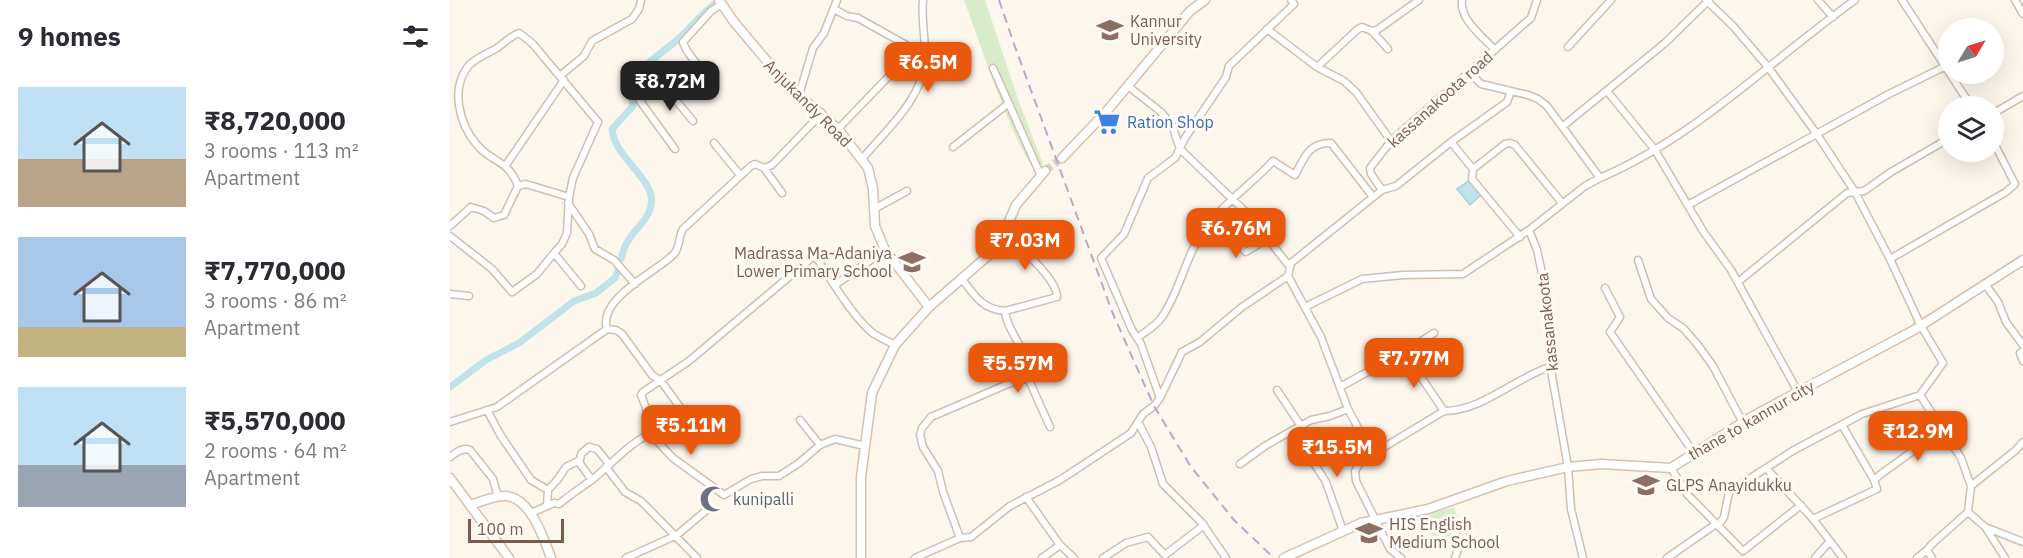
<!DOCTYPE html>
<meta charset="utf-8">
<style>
body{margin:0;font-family:"IBM Plex Sans",sans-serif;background:#f2f2f3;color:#2b2b33;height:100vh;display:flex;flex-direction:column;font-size:22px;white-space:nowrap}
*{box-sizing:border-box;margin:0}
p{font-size:20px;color:#7c7c81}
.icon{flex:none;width:33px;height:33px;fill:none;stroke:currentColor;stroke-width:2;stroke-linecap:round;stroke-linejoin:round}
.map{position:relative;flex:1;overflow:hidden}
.sheet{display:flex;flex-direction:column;background:#fff;width:450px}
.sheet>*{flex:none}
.needle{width:39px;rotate:52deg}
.tools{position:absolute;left:1488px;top:18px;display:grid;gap:12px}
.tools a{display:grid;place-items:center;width:66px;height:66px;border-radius:50%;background:#fff;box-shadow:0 6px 24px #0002;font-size:30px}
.scale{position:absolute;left:18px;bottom:15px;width:96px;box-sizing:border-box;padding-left:6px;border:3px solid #7a5c4d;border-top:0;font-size:16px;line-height:21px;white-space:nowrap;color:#7a5c4d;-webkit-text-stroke:4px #fffaf3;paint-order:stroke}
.price{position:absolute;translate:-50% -51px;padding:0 14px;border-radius:12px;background:#ea580c;color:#fff;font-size:20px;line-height:39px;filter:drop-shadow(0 2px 3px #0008)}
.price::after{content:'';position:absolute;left:50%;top:36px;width:18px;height:14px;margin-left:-9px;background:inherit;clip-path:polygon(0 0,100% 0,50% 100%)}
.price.active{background:#222;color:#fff}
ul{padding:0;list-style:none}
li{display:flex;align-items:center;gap:18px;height:150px;padding:0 18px}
li span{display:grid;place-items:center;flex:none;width:168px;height:120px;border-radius:0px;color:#555}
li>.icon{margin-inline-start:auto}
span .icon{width:72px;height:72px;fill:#fffc;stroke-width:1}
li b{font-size:26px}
h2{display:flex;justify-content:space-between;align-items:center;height:72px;padding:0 18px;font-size:26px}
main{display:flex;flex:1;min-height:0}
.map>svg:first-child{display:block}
</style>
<main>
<section class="sheet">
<h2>9 homes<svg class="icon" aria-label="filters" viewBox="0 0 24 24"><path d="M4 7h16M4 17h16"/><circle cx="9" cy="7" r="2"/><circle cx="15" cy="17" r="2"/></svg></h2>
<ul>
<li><span style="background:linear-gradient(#bfe0f5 60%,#b9a48a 0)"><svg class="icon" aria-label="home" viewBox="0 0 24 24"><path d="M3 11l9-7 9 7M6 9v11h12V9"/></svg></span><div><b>₹8,720,000</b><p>3 rooms · 113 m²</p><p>Apartment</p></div></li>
<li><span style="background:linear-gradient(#a9c7e8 75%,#c2b280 0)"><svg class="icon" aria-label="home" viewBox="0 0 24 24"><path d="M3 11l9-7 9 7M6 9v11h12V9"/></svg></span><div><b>₹7,770,000</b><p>3 rooms · 86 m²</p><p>Apartment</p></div></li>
<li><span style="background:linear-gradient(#bfe0f5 65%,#9aa5b1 0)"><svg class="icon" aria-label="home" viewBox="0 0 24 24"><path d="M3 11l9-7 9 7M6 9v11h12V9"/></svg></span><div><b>₹5,570,000</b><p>2 rooms · 64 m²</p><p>Apartment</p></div></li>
</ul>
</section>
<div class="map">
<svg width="1573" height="558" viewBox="0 0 1573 558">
<rect width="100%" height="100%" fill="#fdf6ec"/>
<path fill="#d8ecc9" d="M 514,0 L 535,0 L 569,102 L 593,164 L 585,168 C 568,158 524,26 514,0 Z
M 1004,507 L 1011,529 L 986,543 L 974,516 Z"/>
<path fill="#bfe3e8" stroke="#a5d3da" stroke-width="1.5" d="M 1020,180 L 1032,194 L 1020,205 L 1007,189 Z"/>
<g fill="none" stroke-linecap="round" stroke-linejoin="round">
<path stroke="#bfe3e8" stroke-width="7" d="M 171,259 C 173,253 174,246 178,241 C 185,228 197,222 201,206 C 207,180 164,158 162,129 L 183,106 C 182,99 181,90 183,83 C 191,65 212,53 226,41 C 242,27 252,12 270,0
M 0,387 L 36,360 L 69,343 L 124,301 L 146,293 L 165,278 L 168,270"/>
<path stroke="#dcd0c4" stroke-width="8" stroke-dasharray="8 4" stroke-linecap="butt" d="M 595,171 L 612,158"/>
<g stroke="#d1beb0" stroke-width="9">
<path id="street" d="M 1012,0 C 1009,19 1033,37 1045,50
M 1256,0 L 1283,26 L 1318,67 L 1366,133 L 1405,192 L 1440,259 L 1471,326 L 1493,363 L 1470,395 L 1511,458 L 1521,486 L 1518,512 L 1535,527 L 1573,542
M 1368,0 L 1383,17
M 1452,0 L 1521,106
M 1565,0 L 1573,14
M 384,9 L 397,16 L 408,18 L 474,55
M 817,29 L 867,67 L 894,81 L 906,92 L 941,141
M 922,31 L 938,49
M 1118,47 L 1161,0
M 867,67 L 908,29 L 912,27 L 922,31 L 927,30 L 969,0
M 543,68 L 591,176
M 1020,73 L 1031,84 L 1078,95 L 1088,99 L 1097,106 L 1150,178 C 1246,137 1321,60 1405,0
M 111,75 L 134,56 L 142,41 L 182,19 L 189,9 L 191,0
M 678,86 L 711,112 L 722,125 L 730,149 L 798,214 L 840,267
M 215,87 L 243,121
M 1157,91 L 1205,150 L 1253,231 L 1281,270 L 1348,392
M 349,95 L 363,48 L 374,33 L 387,0
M 1544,113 L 1573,96
M 1112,127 L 1215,43 L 1259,0
M 388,129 L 441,74 L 453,64 L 458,47
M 1001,142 L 1057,102 L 1061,91
M 264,143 L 290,175
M 503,147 L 559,103
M 225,149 L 190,101 C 205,81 233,90 254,80 C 254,66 236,56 233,42 L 261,11 L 272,4
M 412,159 C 435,131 472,100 475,61 C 476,41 471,20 473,0
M 56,165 L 114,80
M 314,168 L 322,165 L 372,113
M 68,186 L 76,184 L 119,197
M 932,190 L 946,186 L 1001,142 L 1023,169
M 118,203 L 139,234 L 145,249 L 164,260 L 185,284
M 1238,205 L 1439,94 L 1494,67
M 424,209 L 457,191
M 762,220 L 796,252 L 817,239
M 0,226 L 21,207 L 34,211 L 44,218 L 54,215 L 68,186 C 58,159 42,163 27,145 C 9,124 0,88 19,65 C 28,57 37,54 47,48 C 54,43 61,36 69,33 L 82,43 L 148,122 L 123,178 L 119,197 L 117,233 L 112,244 L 104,253
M 0,236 L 42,269 L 62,292 L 87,274 L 104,253 L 131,286
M 1070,237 L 1022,179 L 1023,169 L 1055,144 L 1060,143 L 1065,145 L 1112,203
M 1440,259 L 1556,192 L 1565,184 L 1544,143
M 1188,260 L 1201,299 L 1218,318 L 1233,328 L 1247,344 L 1263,366 L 1293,423
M 512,279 C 525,296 532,309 555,311
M 1288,282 L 1397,193 L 1414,191 L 1441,172 L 1498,139
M 1535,284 L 1548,302 L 1556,322 L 1573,345
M 385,285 L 435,250
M 1155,288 L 1170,317 L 1160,332 L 1244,453
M 0,294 L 19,296
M 855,307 L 912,279 L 953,275 L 1013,274 L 1079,230
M 157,329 C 147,299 206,272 223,255 C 231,247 228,237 233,229 L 301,166 L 305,164 L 314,168 L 332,193
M 687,338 C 695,332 706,326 712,317 C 731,289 736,253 757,226 C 776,201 802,184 823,161 L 845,175 C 855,157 858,143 881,143 L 923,197
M 1573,351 L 1570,353 L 1573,361
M 954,352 L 994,411
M 578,378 L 600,427
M 890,387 L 954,352 L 984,333
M 827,390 L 851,426
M 710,398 L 691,344 L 682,330 L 651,258 L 674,234 L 698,178 L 725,158 L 735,138 L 776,77 L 779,66 L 844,4 L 841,0
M 37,410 L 51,436 L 81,480 L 98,490
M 350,420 L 370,445
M 0,422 L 47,407 L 157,329 L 166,330 L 172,334 L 202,375 L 211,381 L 235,414
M 688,422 L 701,447 L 713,484 L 752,523 L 776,558
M 1392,425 L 1424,480
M 202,436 L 196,408 L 191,395 L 193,392 L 239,361 L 365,255 C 379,277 404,319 424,334 C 430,338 438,341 445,345
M 922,454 L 898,409 L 871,337 L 838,276 L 841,263 L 932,190 L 921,174 L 920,168 L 941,141 L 1074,24 L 1081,18 L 1087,0
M 0,457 C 6,452 13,447 20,450 L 43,479 L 48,497
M 128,461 L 142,480
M 790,464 L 815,446 L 843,430
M 156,467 L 175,492 L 191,501 L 247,558
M 1221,468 L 1237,494 L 1293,551 L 1351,505
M 1316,468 L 1363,519 L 1393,558
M 1521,486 L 1566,450 L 1573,442
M 576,497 L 610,545 L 624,558
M 97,506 L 98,490 L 108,479 L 116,467 L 130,460 L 131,454 L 139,447 L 147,449 L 159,464
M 81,513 L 104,503 L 109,504 C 120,495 132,487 143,479 C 161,465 177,445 198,435 L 204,438 L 223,458 L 274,495 L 301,479 L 312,476 L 329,476 L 349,463 L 370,445 L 385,439 L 415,446
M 1363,519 L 1427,489 L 1424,480 L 1431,474 L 1492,430
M 1268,526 L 1274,517 L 1279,492 L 1344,450 L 1412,414 L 1470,395
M 1536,528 L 1555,558
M 893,531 L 876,482 L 843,430 L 861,420 L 880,416 L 898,409
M 510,538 L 521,537 L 560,506 L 610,480 L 681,433 L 693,414 L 704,406 L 710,398 L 732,352 L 750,342 L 792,307 L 838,276
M 1477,550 L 1483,543 L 1518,512
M 176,558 L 227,535 L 259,508
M 465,558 L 510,538 L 493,492 L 488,471 L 473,447 L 470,435 L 472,428 L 481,417 L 558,384 L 578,378 C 585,359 556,332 555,311 L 607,297 C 607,278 568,246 554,233
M 592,558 L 610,545
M 653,558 L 676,543 L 698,537 L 715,555 L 754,525
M 951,558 L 940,549 L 906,481 L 905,471 L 911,461 L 994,411 C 1033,411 1066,377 1102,366
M 1005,558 L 1013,535
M 1133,558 L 1121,509 L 1118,467 L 1102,376 L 1096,292 L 1087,250 L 1079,230 L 1135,186 L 1150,178
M 1217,558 L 1266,524
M 1365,558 L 1380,541
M 1467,558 L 1477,550 L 1482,558"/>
</g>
<g stroke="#d6c0b0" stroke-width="11">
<path id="secondary" d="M 269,0 L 284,22 L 338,86 L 388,129 L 418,168 L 423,189 L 425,226 L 435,250 L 479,307
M 612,158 L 656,112 L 740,11 L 755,0
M 0,478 L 59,558
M 20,505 C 31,502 45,495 56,496 C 81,498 94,539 101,558
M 411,558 L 411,477 L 422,393 L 445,345 L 479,307 L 548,247 L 566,205 L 595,171
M 834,558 L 911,523 L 978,509 L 1057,481 L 1118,467 L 1151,464 L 1221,468 L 1303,416 L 1464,330 L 1573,260"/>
</g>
<use href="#street" stroke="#fff" stroke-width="6"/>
<use href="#secondary" stroke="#fff" stroke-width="8"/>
<path stroke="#b9a8c9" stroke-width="2" stroke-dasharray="9 6" stroke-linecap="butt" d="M 549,0 L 564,44 L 663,314 L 704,406 L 741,467 L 784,520 L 824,558"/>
</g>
<defs>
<g id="university-bare" transform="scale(2.07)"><path d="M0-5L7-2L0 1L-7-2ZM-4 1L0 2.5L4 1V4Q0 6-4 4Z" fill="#8d6e63" stroke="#fffaf3" stroke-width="2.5" paint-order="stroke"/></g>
<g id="supermarket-bare" transform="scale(2.07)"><path d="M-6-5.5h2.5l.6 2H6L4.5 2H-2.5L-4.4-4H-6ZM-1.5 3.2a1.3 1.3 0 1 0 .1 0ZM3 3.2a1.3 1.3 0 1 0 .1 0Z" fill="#3f7fe0" stroke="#fffaf3" stroke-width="2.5" paint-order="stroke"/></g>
<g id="school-bare" transform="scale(2.07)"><path d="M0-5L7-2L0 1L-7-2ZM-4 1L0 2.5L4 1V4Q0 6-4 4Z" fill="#8d6e63" stroke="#fffaf3" stroke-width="2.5" paint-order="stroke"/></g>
<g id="mosque-bare" transform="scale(2.07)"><path d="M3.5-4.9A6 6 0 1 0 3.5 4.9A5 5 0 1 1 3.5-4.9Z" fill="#6b7280" stroke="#fffaf3" stroke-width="2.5" paint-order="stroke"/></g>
</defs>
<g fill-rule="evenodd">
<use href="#university-bare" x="660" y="30"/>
<use href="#supermarket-bare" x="657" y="122"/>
<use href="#school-bare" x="462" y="262"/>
<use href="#school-bare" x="1196" y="485"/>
<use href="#mosque-bare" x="263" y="499"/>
<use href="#school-bare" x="919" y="533"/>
</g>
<g text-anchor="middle" stroke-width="6" stroke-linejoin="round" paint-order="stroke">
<g font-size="16" fill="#785e54" stroke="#fffaf3" text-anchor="start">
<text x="680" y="27">Kannur<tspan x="680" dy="18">University</tspan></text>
<text x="442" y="259" text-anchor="end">Madrassa Ma-Adaniya<tspan x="442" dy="18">Lower Primary School</tspan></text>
<text x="1216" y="491">GLPS Anayidukku</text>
<text x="939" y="530">HIS English<tspan x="939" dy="18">Medium School</tspan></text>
</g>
<g font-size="16" fill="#7a5c4d" stroke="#fffaf3">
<text transform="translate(990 99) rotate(-42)" y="6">kassanakoota road</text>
<text transform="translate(358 103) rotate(45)" y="6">Anjukandy Road</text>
<text transform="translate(1097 322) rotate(-96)" y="6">kassanakoota</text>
<text transform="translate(1301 420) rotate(-30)" y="6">thane to kannur city</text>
</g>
<g font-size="16" fill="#366cbe" stroke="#fffaf3" text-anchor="start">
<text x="677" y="128">Ration Shop</text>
</g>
<g font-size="16" fill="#5b616d" stroke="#fffaf3" text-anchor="start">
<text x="283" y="505">kunipalli</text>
</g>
</g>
</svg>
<div class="tools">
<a><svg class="needle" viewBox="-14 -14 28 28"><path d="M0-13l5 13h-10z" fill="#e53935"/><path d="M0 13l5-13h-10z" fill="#7c7c81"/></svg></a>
<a><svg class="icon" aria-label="layers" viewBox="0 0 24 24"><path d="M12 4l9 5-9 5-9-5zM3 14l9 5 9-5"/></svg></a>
</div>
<div class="scale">100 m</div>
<b class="price" style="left:478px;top:93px">₹6.5M</b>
<b class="price active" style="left:220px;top:112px">₹8.72M</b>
<b class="price" style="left:786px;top:259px">₹6.76M</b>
<b class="price" style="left:575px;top:271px">₹7.03M</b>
<b class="price" style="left:964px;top:389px">₹7.77M</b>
<b class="price" style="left:568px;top:394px">₹5.57M</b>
<b class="price" style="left:241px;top:456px">₹5.11M</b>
<b class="price" style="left:1468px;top:462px">₹12.9M</b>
<b class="price" style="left:887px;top:478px">₹15.5M</b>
</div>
</main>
